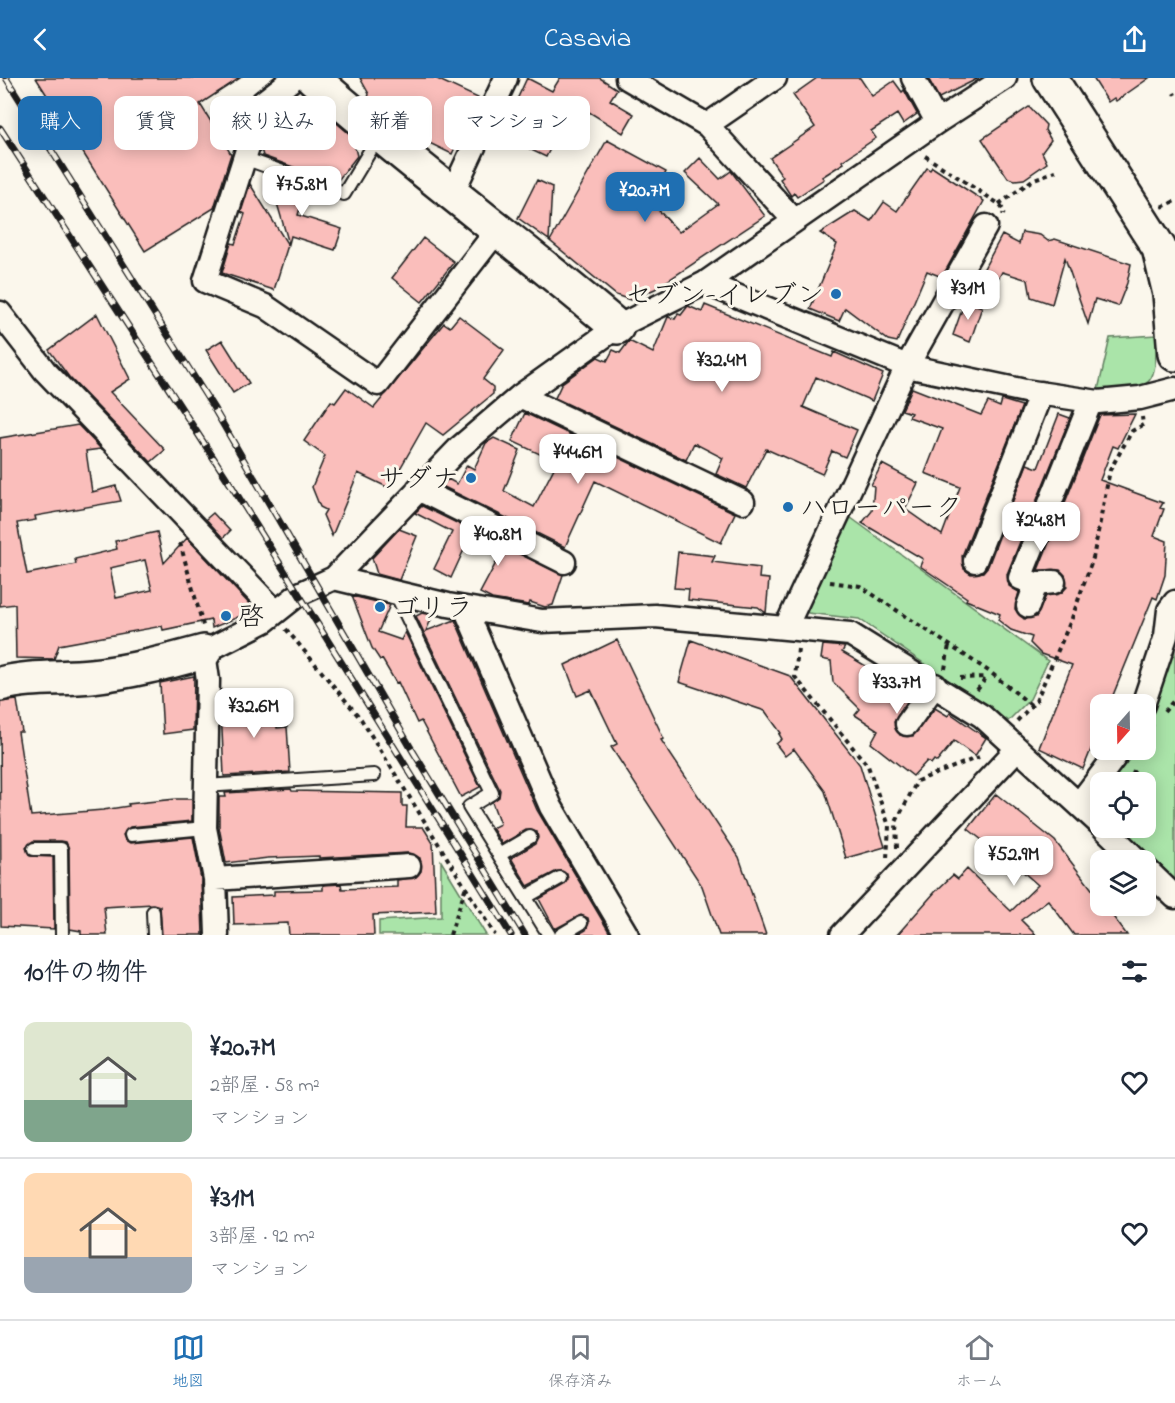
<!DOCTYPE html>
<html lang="ja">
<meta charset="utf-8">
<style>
body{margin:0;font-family:"Indie Flower","Klee One",sans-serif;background:#f6f6f7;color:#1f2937;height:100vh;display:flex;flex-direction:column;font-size:22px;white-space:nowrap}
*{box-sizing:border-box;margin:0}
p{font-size:20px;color:#747a83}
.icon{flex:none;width:33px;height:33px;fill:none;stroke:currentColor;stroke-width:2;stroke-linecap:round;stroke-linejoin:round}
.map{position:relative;height:857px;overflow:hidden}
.drawer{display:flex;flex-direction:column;background:#fff;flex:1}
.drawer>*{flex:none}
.banner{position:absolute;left:18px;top:18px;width:600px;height:54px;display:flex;gap:12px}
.needle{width:39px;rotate:200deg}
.tools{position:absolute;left:1090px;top:616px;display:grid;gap:12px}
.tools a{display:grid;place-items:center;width:66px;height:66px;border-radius:12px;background:#fff;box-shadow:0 3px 15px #0003;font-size:30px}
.price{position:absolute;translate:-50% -51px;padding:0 14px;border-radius:12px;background:#fff;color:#222;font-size:20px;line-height:39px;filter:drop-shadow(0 2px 3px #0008)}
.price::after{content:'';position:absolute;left:50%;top:36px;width:18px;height:14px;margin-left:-9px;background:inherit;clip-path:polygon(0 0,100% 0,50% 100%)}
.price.active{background:#1f6fb2;color:#fff}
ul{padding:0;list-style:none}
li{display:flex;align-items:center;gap:18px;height:150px;padding:0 24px}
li+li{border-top:2px solid #e0e1e3}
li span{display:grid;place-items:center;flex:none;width:168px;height:120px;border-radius:12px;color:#555}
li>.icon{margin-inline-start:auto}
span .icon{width:72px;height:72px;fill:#fffc;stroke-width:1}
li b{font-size:26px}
h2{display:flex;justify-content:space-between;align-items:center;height:72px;padding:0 24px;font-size:26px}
.chip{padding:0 21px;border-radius:12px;background:#fff;box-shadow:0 3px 15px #0003;font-size:21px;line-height:54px}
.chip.active{background:#1f6fb2;color:#fff}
header{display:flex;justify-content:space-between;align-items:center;height:78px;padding:0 24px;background:#1f6fb2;color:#fff;font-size:27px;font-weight:600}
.dock{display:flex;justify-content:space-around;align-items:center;height:84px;border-top:2px solid #e0e1e3;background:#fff;font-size:16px;color:#747a83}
.dock a{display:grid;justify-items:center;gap:3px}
.dock .active{color:#1f6fb2}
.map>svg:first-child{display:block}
</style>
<header><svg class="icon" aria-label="back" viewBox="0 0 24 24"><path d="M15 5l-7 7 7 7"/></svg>Casavia<svg class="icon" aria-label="share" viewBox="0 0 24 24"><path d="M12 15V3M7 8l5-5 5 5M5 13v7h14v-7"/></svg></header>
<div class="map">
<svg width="1175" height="857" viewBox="0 0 1175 857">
<rect width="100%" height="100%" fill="#fbf7ec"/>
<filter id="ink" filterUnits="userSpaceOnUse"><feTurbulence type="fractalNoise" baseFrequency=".0167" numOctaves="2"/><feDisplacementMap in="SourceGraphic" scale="12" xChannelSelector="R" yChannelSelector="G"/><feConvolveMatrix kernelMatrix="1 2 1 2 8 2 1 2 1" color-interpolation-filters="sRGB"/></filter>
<g filter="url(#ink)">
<path fill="#aae4a9" stroke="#638062" stroke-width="1.5" d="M 1156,257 C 1157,314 1150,309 1098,312 L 1110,260 Z
M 847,437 L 1048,583 L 1030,621 L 1008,643 L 859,541 L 808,535 L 802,526 Z
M 1175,550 L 1175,801 L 1121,750 L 1146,750 L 1146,705 L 1110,705 L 1131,672 L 1146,672 L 1146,643 Z
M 441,783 L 486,857 L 379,857 L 379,843 L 441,839 Z"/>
<path fill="#fabebb" stroke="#1c1c1c" stroke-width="1.5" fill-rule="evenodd" d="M 36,0 L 240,0 L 200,26 L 231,76 L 214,130 L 145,173 Z
M 360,0 L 435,0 L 478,20 L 452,76 L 419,60 L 425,49 L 388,36 L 368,20 L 369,16 Z
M 527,0 L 552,13 L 560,0 L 600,0 L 617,11 L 610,22 L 634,36 L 623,55 L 573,24 L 546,79 L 504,59 L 511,45 L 507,43 Z
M 817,0 L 860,0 L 872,18 L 894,3 L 902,14 L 904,12 L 917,36 L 903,46 L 897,36 L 871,53 L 876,60 L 842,83 L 844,85 L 822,99 L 824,101 L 797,119 L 794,115 L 791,118 L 780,101 L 783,99 L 770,80 L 815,49 L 793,17 Z
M 928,0 L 979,0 L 939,20 Z
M 1093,0 L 1149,0 L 1116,23 L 1114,20 L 1108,24 Z
M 310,22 L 359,64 L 355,70 L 357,78 L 339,101 L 312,93 L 312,96 L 263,78 L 261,71 L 266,58 L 285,38 Z
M 1029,29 L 1046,47 L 1045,52 L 1051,62 L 1042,74 L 1047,85 L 1024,101 L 1015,102 L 1008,100 L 982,61 Z
M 607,62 L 666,94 L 651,124 L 679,154 L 718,126 L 685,95 L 700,80 L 720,101 L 731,93 L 765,138 L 655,211 L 630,222 L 616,217 L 550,163 Z
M 932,89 L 984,123 L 942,199 L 927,193 L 897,264 L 888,262 L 845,230 L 839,243 L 810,231 L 837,166 L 820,155 L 855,133 L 871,143 L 884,124 L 897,133 L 927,90 L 930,92 Z
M 269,98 L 306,111 L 298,137 L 342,151 L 335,172 L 291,158 L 289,166 Z
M 537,102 L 552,109 L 549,162 L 518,140 Z
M 250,106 L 288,167 L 274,212 L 222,195 L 231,165 L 235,166 L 245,136 L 241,134 Z
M 1022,154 L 1040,157 L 1048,163 L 1055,161 L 1131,186 L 1127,205 L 1118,228 L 1095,221 L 1088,246 L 1065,180 L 1052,226 L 1031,219 L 1028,202 L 1002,194 L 996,205 L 981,196 L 1002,157 L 1019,166 Z
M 423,160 L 454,184 L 422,224 L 392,200 Z
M 965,223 L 982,229 L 970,264 L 953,257 Z
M 705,227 L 832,279 L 834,274 L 883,296 L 872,323 L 816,299 L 803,329 L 857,352 L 845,379 L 832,373 L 822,396 L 766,371 L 746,410 L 716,396 L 723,380 L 694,365 L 686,382 L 555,320 L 562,305 L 598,279 L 607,283 L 613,272 L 620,275 L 629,263 L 653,275 L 668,239 L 675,241 L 678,236 L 681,237 L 688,228 L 702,234 Z
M 97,236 L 130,301 L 110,314 L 165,372 L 151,384 L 69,299 L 49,272 Z
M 459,238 L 504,272 L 483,301 L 493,309 L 493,316 L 443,357 L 426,345 L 389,410 L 358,395 L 332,458 L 323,437 L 326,432 L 320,429 L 312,409 L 325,378 L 304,363 L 331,323 L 335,325 L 346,310 L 374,330 L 444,245 L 450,249 Z
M 222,262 L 249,305 L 233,315 L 206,272 Z
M 912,310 L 981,337 L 988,324 L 1000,329 L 1002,322 L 1022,328 L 962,478 L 964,491 L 971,496 L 983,494 L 988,488 L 1027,386 L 1038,390 L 1059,336 L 1070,340 L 1007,496 L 1009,508 L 1019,514 L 1015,531 L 1024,541 L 1036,539 L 1046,518 L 1061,515 L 1067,509 L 1065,497 L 1060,492 L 1038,492 L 1100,337 L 1135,336 L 1118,370 L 1113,368 L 1100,402 L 1163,425 L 1160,430 L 1164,431 L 1154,458 L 1167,463 L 1165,497 L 1157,521 L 1153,519 L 1109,627 L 1101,627 L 1101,647 L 1083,691 L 1039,670 L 1072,587 L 1041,576 L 1030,565 L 1032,559 L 1011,552 L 998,542 L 1000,536 L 966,522 L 967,520 L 920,488 L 923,481 L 862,445 L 872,433 L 874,408 L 871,407 L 882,386 L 918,405 L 905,431 L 942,457 L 960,409 L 925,395 L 942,351 L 909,339 L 911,335 L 902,332 Z
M 525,335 L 735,435 L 721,465 L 595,403 L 565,469 L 442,408 L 448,401 L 457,406 L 467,387 L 474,391 L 486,365 L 494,360 L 520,372 L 504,413 L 534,429 L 557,384 L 512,363 Z
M 78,347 L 101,371 L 86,373 L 92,414 L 116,408 L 121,423 L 35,438 L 36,442 L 17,445 L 27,496 L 76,486 L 75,481 L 117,471 L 115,463 L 157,454 L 164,485 L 187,460 L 255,532 L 212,550 L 211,542 L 163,552 L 162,548 L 59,567 L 54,581 L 16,580 L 15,526 L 0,528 L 0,360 ZM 145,482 L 152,512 L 116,520 L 110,490 Z
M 422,428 L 563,497 L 553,527 L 545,529 L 530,524 L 529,527 L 492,521 L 480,515 L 499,479 L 468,463 L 451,500 L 434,491 L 452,454 L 415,435 Z
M 213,435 L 230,453 L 223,460 L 206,441 Z
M 399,451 L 417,458 L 399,502 L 377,496 L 372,480 Z
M 678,474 L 715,478 L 712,484 L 760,490 L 759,500 L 769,501 L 766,535 L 758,529 L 688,522 L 689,511 L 674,510 Z
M 352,518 L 390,527 L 378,554 L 401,562 L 405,554 L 480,709 L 461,719 L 421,643 L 417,645 L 398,604 L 396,605 L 382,581 L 380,582 L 372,570 Z
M 422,535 L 433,537 L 426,553 L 455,542 L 537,732 L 611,857 L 577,857 L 586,852 L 589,845 L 588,840 L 581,837 L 555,851 L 539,821 L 564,807 L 568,801 L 567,796 L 557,793 L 528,808 L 511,780 L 535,766 L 538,760 L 537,754 L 526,752 L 502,766 L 492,750 L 500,746 L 492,724 L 499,719 L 500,712 L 416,538 Z
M 617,562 L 664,661 L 661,662 L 739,779 L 766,857 L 719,857 L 702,808 L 611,669 L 617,666 L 591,612 L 577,618 L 565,587 Z
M 691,562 L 790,598 L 860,687 L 885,769 L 846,780 L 825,713 L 794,671 L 785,678 L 776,666 L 782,661 L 779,656 L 781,655 L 765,633 L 679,604 Z
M 823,567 L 845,569 L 842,574 L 881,597 L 884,593 L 914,613 L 894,644 L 900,657 L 913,658 L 935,630 L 948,638 L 950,635 L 986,660 L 975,678 L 954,663 L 937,684 L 934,682 L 931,686 L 927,683 L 913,698 L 871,665 L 878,652 L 855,637 L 860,631 L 833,604 L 831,583 L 821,581 Z
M 194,598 L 193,652 L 163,656 L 160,605 Z
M 275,620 L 277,650 L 287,649 L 290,694 L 224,698 L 221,629 L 242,627 L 242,623 Z
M 17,622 L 22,654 L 18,654 L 31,738 L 103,732 L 129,728 L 128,726 L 176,721 L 192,721 L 192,743 L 130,749 L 123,757 L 125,762 L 131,765 L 193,759 L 201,801 L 203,857 L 162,857 L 160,828 L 153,826 L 104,829 L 107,857 L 81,857 L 81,853 L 70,851 L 69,771 L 66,764 L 61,763 L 33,763 L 26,770 L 30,778 L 53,779 L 54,851 L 1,848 L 0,624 Z
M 291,711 L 292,713 L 402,715 L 402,728 L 407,728 L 406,749 L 423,749 L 433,765 L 436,834 L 373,837 L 374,857 L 289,857 L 288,845 L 234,847 L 233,819 L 274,817 L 274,813 L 323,812 L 323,807 L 341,806 L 342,811 L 397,809 L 397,802 L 416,799 L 421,793 L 420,780 L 408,775 L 319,780 L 319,778 L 268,780 L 226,785 L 219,749 L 219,719 L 226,719 L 225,715 Z
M 996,716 L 1055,763 L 1101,823 L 1101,828 L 1105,828 L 1127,857 L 1074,857 L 1048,822 L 1021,842 L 1036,857 L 897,857 L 935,814 L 953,797 L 958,801 L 967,791 L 1011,833 L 1038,807 L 989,764 L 987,766 L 968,751 Z"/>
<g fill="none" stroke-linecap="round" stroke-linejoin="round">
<g stroke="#1c1c1c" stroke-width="16">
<path id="lane" d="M 244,80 L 344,116 L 379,58
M 396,516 L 492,715 L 469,729 L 549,857
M 205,708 L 374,697
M 131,757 L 205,750
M 34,771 L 61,771 L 62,857
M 499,777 L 530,759
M 526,819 L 560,800
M 153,834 L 154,857
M 561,857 L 581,845"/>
</g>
<g stroke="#1c1c1c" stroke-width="27">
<path id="street" d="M 294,0 L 262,25 L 205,203 L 265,228 L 378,306 L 499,150
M 627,0 L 707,47 L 775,0
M 913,0 L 937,44
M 707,47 L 794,142
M 452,116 L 506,0
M 705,205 L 907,288 L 1025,313 L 1098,324 L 1140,320 L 1175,311
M 0,235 L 45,293 L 276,534
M 520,318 L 743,424
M 418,411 L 564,484
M 975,483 L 1041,315
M 334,500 L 448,527 L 542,543 L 655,538 L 850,556 L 982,638 L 1101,747
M 1054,504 L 1036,506 L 1020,500 L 1091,323
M 1028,528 L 1036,506
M 465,530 L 551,729 L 627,857
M 786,549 L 907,288 L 986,148
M 1143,627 L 1166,558 L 1169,532 L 1175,524
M 907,646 L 935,607
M 1079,726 L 1120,672
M 1104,750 L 1138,783
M 1146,791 L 1175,819
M 215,801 L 409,788
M 217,857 L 215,801 L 205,750 L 208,602 L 204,574 L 265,543 L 299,516 L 334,500 L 459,370 L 520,318 L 617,249 L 705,205 L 937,44 L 1005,0
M 842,857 L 1017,671"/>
</g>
<g stroke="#1c1c1c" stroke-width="38">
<path id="secondary" d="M 313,0 C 411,87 517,164 617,249
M 1050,0 L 1159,170 L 1170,216 L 1175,276
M 0,606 C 30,598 61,601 91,598 C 130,594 167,584 204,574"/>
</g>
<path stroke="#1c1c1c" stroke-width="4" stroke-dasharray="4.5 4.5" stroke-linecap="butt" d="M 1174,15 L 1175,17
M 925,78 L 999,126 L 1004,133 L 1003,137
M 999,126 L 1034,101 L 1056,93
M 1162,129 L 1175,123
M 180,465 L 204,551
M 830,504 L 860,508 L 990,594 L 1031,627
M 286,551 L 361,641 L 495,857
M 798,571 L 795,599 L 868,688 L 889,748 L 887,780
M 945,591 L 949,567
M 960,600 L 987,599
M 977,612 L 987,599
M 1164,634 L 1175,621
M 1017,643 L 1036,623 L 1072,540 L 1093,480 L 1110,392 L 1132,353 L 1143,347 L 1142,339
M 1146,655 L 1153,646
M 1130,705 L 1135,689
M 897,770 L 896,744 L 917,703 L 979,679
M 450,857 L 466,808"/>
<use href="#lane" stroke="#fbf7ec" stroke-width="12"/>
<use href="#street" stroke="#fbf7ec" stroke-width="22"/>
<use href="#secondary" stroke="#fbf7ec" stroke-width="33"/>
<g stroke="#1c1c1c" stroke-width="7">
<path id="rail" d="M 6,0 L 213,329 L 411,670 L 525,857
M 0,50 L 231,407 L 511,857"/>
</g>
<use href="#rail" stroke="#fbf7ec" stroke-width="4.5" stroke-dasharray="14" stroke-linecap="butt"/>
</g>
</g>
<g fill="#1f6fb2" stroke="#fbf7ec" stroke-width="2">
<circle cx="836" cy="216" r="6"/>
<circle cx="471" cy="400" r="6"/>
<circle cx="788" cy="429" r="6"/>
<circle cx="380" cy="529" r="6"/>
<circle cx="226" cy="538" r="6"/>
</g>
<g text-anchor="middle" stroke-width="6" stroke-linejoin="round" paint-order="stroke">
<g font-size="27" fill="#1c1c1c" stroke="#fbf7ec" text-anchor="start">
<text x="824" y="225" text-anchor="end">セブン-イレブン</text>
<text x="459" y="409" text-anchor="end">サダナ</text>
<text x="800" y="438">ハローパーク</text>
<text x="392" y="538">ゴリラ</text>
<text x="238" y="547">啓</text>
</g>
</g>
</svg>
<div class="tools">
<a><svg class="needle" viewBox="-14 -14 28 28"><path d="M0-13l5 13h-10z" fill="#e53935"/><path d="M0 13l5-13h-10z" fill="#747a83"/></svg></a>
<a><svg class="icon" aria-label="locate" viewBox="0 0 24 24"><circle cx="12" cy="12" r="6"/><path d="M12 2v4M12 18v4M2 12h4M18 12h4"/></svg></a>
<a><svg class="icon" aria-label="layers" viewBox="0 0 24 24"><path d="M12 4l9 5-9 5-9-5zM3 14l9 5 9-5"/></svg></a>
</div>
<b class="price" style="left:302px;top:139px">¥75.8M</b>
<b class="price active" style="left:645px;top:145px">¥20.7M</b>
<b class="price" style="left:968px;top:243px">¥31M</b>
<b class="price" style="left:722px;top:315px">¥32.4M</b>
<b class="price" style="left:578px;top:407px">¥44.6M</b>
<b class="price" style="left:1041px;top:475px">¥24.8M</b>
<b class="price" style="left:498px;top:489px">¥40.8M</b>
<b class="price" style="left:897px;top:637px">¥33.7M</b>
<b class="price" style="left:254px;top:661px">¥32.6M</b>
<b class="price" style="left:1014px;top:809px">¥52.9M</b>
<div class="banner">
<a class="chip active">購入</a>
<a class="chip">賃貸</a>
<a class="chip">絞り込み</a>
<a class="chip">新着</a>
<a class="chip">マンション</a>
</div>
</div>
<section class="drawer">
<h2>10件の物件<svg class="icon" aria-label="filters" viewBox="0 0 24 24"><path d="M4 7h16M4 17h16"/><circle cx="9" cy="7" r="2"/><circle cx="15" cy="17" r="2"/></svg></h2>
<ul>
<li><span style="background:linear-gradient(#dfe7d0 65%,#7fa58c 0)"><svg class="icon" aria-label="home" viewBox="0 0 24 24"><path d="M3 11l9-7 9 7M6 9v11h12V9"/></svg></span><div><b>¥20.7M</b><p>2部屋 · 58 m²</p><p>マンション</p></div><svg class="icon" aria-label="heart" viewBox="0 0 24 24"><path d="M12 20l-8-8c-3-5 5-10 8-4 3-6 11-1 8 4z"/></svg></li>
<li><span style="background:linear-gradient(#ffd9b3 70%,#9aa5b1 0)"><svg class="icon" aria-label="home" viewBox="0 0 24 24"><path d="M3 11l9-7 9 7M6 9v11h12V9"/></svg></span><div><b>¥31M</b><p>3部屋 · 92 m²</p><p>マンション</p></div><svg class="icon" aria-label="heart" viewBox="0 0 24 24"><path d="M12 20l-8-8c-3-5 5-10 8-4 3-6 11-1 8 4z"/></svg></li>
</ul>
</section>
<nav class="dock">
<a class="active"><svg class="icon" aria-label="map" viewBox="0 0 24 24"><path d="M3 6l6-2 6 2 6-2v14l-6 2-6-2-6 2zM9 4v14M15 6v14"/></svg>地図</a>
<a><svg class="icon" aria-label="saved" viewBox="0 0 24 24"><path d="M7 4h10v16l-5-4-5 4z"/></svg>保存済み</a>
<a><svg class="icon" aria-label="home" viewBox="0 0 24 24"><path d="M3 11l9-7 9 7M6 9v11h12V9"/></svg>ホーム</a>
</nav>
